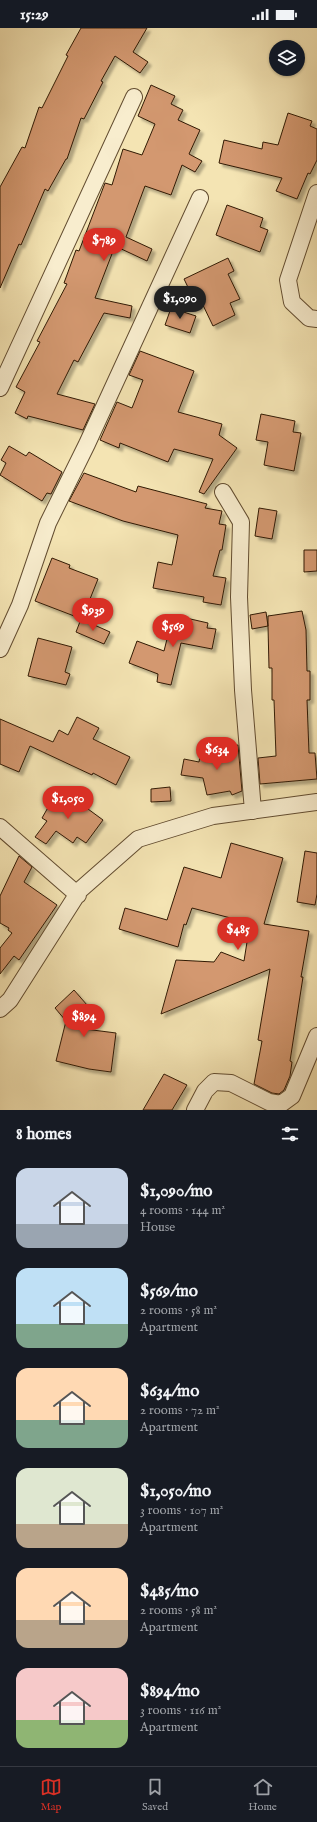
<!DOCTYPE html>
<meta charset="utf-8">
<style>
body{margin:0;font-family:"IM FELL English",serif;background:#242831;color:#f1f3f6;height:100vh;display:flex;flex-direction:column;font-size:15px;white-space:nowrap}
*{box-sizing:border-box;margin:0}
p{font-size:13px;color:#9ea1a6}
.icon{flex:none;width:22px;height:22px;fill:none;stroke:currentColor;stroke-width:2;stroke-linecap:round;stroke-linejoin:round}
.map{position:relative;height:1082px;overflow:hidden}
.drawer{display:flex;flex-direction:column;background:#171b24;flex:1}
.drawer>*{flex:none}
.fabs{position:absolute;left:269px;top:12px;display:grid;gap:8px}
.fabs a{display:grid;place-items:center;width:36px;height:36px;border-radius:50%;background:#171b24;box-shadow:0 1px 3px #0004;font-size:20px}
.price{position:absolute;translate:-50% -34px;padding:0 9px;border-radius:14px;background:#d93025;color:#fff;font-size:13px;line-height:26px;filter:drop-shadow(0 1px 2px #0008)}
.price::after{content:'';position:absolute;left:50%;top:24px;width:12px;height:9px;margin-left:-6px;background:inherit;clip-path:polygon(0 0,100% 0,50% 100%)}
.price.active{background:#222;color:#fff}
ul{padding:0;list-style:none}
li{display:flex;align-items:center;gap:12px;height:100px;padding:0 16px}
li span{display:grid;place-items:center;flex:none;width:112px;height:80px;border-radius:12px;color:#555}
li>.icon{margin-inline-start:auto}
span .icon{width:48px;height:48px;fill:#fffc;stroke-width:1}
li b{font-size:17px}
h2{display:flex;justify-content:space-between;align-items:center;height:48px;padding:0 16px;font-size:17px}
.status{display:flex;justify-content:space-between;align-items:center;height:28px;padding:0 20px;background:#171b24;direction:ltr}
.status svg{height:11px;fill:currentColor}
.menu{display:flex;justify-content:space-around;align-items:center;height:56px;border-top:1px solid #363941;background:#171b24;font-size:11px;color:#9ea1a6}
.menu a{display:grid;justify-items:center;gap:2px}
.menu .active{color:#d93025}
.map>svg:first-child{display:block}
</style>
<div class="status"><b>15:29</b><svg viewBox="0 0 49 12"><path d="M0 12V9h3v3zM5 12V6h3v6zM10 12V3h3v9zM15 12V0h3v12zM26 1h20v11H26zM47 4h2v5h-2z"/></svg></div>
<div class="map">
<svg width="317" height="1082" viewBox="0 0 317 1082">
<defs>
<filter id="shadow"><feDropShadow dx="3.5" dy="3.5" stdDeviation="1" flood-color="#0004"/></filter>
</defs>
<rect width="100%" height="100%" fill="#f4e4b3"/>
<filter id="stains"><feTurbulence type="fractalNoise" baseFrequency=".005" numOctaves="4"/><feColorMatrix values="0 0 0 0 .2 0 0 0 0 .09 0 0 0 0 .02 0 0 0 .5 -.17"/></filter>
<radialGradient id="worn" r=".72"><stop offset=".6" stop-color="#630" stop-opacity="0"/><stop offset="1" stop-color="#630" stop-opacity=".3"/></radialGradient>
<path fill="#d3986f" stroke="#311a04" filter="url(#shadow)" d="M 81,0 L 147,0 L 133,24 L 148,34 L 140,45 L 115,28 L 101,53 L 103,54 L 84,91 L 81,90 L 67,131 L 66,131 L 48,163 L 45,161 L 21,217 L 19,216 L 0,260 L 0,159 L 22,119 L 25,120 L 39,79 L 42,80 L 68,28 L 66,27 Z
M 151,57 L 175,68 L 171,76 L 183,82 L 178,92 L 200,102 L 189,126 L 202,133 L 195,144 L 182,137 L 171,167 L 145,158 L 126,209 L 152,221 L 147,233 L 115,218 L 95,270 L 132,278 L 130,290 L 104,285 L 78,334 L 74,332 L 57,366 L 95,376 L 83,402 L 28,388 L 27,391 L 15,385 L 25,364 L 16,359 L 40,314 L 37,313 L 67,256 L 64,255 L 76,222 L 79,223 L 105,155 L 112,157 L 123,121 L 142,127 L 155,96 L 138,88 Z
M 288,85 L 312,93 L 310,98 L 317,101 L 317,132 L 310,146 L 308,145 L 297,171 L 276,163 L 282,150 L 219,135 L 224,112 L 262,121 L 263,114 L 278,117 Z
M 227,177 L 263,190 L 260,199 L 268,202 L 260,224 L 216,207 Z
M 228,230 L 234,243 L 228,246 L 240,271 L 230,275 L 235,287 L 213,298 L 201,273 L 198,280 L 184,251 Z
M 171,280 L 196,288 L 190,305 L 165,297 Z
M 140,323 L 194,343 L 178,384 L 222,396 L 219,407 L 237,420 L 204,466 L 199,464 L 213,431 L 174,421 L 168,434 L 120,415 L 119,420 L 100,412 L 117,374 L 132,380 L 143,352 L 129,347 Z
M 261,386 L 295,393 L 293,404 L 301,405 L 294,443 L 264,437 L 268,414 L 256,412 Z
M 9,418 L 26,428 L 29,424 L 62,444 L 51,466 L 47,465 L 42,473 L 0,447 L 6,435 L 1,432 Z
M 84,445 L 136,464 L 138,458 L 207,476 L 205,480 L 222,483 L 219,496 L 226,497 L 222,522 L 220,522 L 213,548 L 226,550 L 221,577 L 203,574 L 204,569 L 153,560 L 158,534 L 172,537 L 178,507 L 123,493 L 69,473 Z
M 259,480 L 277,483 L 272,511 L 255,508 Z
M 304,522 L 317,522 L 317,543 L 304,544 Z
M 52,530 L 70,537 L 69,540 L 98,551 L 82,591 L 35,573 Z
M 302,583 L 306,602 L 307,643 L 310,643 L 310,672 L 307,672 L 309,725 L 315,725 L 317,751 L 260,756 L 258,730 L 276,728 L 274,672 L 272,672 L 272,640 L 269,640 L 268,598 L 252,601 L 250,587 L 266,584 L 268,598 L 268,588 Z
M 173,587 L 208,595 L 207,600 L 216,601 L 212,621 L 181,615 L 171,657 L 157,654 L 158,646 L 129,635 L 137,613 L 164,623 Z
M 81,591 L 110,604 L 104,616 L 76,604 Z
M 38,610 L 72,619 L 65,644 L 70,646 L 66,657 L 28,648 Z
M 77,689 L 99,700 L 93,711 L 130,729 L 116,757 L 93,745 L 92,747 L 30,718 L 19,744 L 0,736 L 0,691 L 53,714 L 59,702 L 68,707 Z
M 238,717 L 242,763 L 232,767 L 230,763 L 207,767 L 203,750 L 181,747 L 184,731 L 199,734 L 201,723 L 231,727 L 229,718 Z
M 170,759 L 171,773 L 151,774 L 151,761 Z
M 58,762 L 73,770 L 103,792 L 86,815 L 77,809 L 73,815 L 56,803 L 46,816 L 35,809 L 47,793 L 42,790 Z
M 231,815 L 283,830 L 264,896 L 309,903 L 301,949 L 303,949 L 290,1033 L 292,1034 L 290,1048 L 284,1062 L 279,1066 L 272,1065 L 254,1056 L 262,1013 L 258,1012 L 270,941 L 161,986 L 176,932 L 214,934 L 221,924 L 244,933 L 250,895 L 192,880 L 186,897 L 184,896 L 178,919 L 119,901 L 125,880 L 167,892 L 184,839 L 221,850 Z
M 305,823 L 317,825 L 317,866 L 315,877 L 297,874 Z
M 19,828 L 32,839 L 24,854 L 57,877 L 19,932 L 14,928 L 0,946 L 0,920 L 12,905 L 8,902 L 9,900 L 0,895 L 0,868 Z
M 74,962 L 94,985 L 77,1000 L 116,1005 L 111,1044 L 89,1041 L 56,1033 L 66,993 L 55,980 Z
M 164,1046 L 187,1057 L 172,1082 L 143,1082 Z"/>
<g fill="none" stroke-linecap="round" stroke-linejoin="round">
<g stroke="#624c30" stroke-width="18">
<path id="minor" d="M 317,165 L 288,252 L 292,274 L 309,290 L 317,291
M 0,360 L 134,69
M 223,464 L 241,494 L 239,569 L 243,662 L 253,783
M 0,621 L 20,577 L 48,495 L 87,416 L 200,170
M 0,799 L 78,867
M 0,981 L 10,972 L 80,862 L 138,811 L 213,788 L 317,774
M 195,1082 L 205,1063 L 214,1054 L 231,1055 L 269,1074 L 281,1076 L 292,1068 L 317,1008"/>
</g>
<use href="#minor" stroke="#f8edce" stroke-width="16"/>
</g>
<rect width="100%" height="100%" filter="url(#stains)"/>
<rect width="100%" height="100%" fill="url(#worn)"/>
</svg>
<div class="fabs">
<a><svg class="icon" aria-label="layers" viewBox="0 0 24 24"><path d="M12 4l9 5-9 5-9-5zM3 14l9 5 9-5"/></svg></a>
</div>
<b class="price" style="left:104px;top:234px">$789</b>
<b class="price active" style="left:180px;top:292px">$1,090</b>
<b class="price" style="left:93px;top:604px">$939</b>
<b class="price" style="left:173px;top:620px">$569</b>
<b class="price" style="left:217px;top:743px">$634</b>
<b class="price" style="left:68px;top:792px">$1,050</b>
<b class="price" style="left:238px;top:923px">$485</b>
<b class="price" style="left:84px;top:1010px">$894</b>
</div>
<section class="drawer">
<h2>8 homes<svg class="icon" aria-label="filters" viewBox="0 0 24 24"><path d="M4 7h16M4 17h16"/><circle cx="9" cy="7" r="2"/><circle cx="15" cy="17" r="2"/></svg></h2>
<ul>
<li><span style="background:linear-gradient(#c9d6e8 70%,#9aa5b1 0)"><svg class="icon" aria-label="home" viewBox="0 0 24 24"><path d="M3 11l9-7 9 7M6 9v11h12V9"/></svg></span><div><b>$1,090/mo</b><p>4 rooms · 144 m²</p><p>House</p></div></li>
<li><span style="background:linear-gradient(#bfe0f5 70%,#7fa58c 0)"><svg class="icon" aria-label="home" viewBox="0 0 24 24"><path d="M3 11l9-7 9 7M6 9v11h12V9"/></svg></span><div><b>$569/mo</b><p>2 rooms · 58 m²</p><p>Apartment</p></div></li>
<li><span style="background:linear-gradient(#ffd9b3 65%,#7fa58c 0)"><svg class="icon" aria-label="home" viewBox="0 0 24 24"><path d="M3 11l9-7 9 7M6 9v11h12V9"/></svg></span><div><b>$634/mo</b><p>2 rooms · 72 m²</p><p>Apartment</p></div></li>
<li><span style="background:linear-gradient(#dfe7d0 70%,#b9a48a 0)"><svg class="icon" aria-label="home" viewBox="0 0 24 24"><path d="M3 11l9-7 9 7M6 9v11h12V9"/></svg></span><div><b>$1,050/mo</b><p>3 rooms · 107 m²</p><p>Apartment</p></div></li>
<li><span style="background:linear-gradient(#ffd9b3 65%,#b9a48a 0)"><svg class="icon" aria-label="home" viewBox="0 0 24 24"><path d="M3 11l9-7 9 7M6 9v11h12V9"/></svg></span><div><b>$485/mo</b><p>2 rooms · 58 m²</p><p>Apartment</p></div></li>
<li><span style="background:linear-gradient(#f6c9c9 65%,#8fb573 0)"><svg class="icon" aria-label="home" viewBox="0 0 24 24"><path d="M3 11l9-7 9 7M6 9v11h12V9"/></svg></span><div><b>$894/mo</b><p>3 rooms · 116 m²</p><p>Apartment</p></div></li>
</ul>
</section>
<nav class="menu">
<a class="active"><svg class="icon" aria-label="map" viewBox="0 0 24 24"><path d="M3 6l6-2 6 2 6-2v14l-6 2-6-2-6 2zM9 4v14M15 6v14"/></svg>Map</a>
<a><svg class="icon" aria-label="saved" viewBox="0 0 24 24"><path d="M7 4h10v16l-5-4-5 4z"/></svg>Saved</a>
<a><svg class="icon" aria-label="home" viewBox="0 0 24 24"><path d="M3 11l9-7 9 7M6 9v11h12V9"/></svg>Home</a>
</nav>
